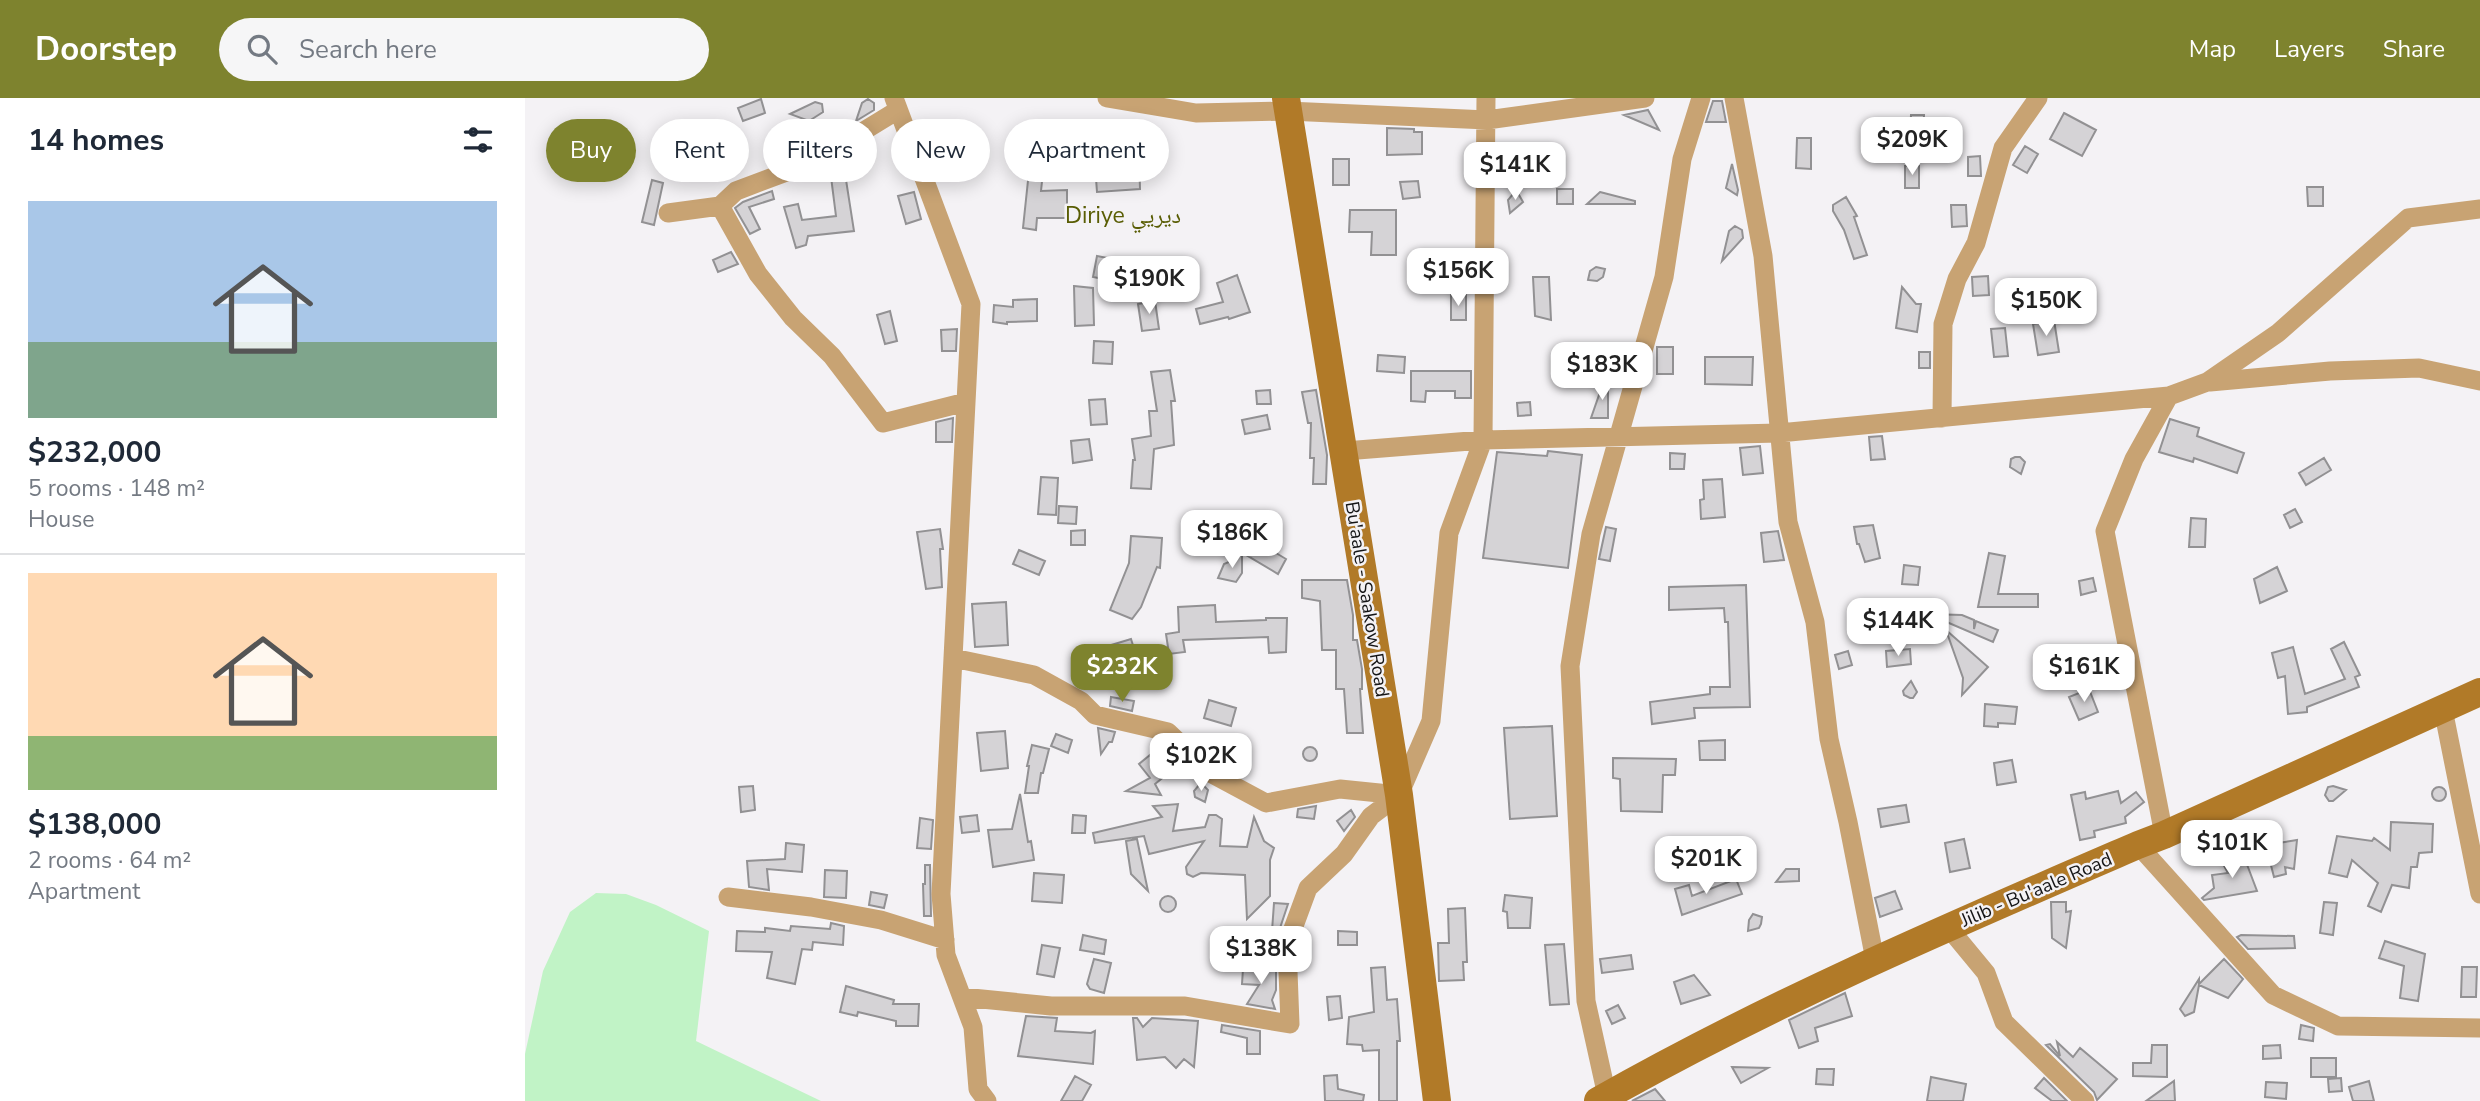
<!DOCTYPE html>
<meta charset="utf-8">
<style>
body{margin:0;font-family:"Nunito Sans","Noto Naskh Arabic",sans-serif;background:#f6f6f7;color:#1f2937;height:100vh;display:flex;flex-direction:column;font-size:26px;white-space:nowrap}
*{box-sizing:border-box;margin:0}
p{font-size:23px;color:#747a83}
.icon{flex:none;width:38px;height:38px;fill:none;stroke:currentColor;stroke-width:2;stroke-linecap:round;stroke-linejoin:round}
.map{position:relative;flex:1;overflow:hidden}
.details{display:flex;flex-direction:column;background:#fff;width:525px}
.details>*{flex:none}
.banner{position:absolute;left:21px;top:21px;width:665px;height:63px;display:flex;gap:14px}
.price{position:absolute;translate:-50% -60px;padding:0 16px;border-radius:14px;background:#fff;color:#222;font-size:23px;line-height:46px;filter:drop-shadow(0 2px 4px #0008)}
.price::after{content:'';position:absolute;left:50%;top:42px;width:21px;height:16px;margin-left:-10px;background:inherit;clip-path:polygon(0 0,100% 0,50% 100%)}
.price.current{background:#7e832e;color:#fff}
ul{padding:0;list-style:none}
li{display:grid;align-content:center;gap:14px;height:371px;padding:0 28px}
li+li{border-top:2px solid #e0e1e3}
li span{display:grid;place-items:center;height:217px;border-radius:0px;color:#555}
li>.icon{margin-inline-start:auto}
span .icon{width:126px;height:126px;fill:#fffc;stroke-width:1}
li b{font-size:30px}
h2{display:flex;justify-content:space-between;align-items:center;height:84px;padding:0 28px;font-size:30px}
.pill{padding:0 24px;border-radius:32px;background:#fff;box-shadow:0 4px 18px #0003;font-size:24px;line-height:63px}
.pill.current{background:#7e832e;color:#fff}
header{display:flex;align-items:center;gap:42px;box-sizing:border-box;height:98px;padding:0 35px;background:#7e832e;color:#fff}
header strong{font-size:33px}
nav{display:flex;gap:38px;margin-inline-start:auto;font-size:24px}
.search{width:490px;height:63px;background:#f6f6f7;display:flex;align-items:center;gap:18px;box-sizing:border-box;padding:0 24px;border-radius:38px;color:#747a83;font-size:26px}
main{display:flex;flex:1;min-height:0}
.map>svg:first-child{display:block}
</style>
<header>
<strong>Doorstep</strong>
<div class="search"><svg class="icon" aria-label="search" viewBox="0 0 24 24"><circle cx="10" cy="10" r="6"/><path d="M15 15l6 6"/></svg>Search here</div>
<nav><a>Map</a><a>Layers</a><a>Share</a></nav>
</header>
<main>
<section class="details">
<h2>14 homes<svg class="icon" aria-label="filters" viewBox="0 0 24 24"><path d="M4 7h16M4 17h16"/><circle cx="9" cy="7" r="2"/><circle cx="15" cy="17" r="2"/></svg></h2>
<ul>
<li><span style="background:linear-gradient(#a9c7e8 65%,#7fa58c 0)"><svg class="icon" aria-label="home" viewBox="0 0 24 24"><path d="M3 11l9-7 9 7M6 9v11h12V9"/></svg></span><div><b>$232,000</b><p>5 rooms · 148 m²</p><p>House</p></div></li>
<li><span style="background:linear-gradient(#ffd9b3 75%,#8fb573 0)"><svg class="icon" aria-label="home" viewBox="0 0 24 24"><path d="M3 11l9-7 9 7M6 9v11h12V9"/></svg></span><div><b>$138,000</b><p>2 rooms · 64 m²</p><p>Apartment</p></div></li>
</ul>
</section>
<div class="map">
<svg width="1955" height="1003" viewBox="0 0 1955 1003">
<rect width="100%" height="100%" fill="#f4f2f5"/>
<path fill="#c1f3c6" d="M 71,795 L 101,796 L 131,807 L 184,833 L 171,943 L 296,1003 L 0,1003 L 0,956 L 18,873 L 45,814 Z"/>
<path fill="#d5d3d6" stroke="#929193" stroke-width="2" d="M 236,1 L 240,15 L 218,23 L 213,10 Z
M 343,1 L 349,5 L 349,12 L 331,23 L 337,5 Z
M 1188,3 L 1197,3 L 1201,24 L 1181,24 Z
M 290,4 L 297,6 L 298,14 L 284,23 L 265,16 Z
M 1123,12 L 1134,32 L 1099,17 Z
M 1539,15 L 1571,32 L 1557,58 L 1525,41 Z
M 1386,17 L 1399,17 L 1398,38 L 1385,38 Z
M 862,30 L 889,31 L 889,34 L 897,34 L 897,56 L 862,57 Z
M 1343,38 L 1373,38 L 1373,59 L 1343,59 Z
M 1272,40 L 1286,40 L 1286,71 L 1271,70 Z
M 1418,42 L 1418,63 L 1401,64 L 1401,43 Z
M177 51a7 7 0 1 1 14 0a7 7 0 1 1-14 0Z
M 1500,48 L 1513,56 L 1502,75 L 1488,67 Z
M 1018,51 L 1016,53 L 1034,53 L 1037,56 L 1039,60 L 1036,70 L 1014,55 L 1003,69 L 995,68 L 993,64 L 996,57 Z
M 614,52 L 615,91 L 572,94 L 569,53 Z
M 1455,58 L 1456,78 L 1443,78 L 1443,59 Z
M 808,61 L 824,61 L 824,87 L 808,87 Z
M 1207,66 L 1213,92 L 1212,97 L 1201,90 Z
M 1380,68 L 1394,68 L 1394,90 L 1380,90 Z
M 319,69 L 329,133 L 283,138 L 281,147 L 271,150 L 259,109 L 273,106 L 277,122 L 311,118 L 305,71 Z
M 504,73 L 518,74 L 516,93 L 542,92 L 542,120 L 512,120 L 511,132 L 498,130 Z
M 127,82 L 138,85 L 129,127 L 117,124 Z
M 893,83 L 895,99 L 878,101 L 875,84 Z
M 1782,89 L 1798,89 L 1798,108 L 1783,108 Z
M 1032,91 L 1048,91 L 1048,106 L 1032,106 Z
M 247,93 L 249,101 L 224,109 L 235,131 L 225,136 L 210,110 L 218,104 Z
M 389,94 L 396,121 L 381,126 L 373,98 Z
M 1075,94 L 1110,103 L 1110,106 L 1062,106 Z
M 988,96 L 994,97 L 998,104 L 985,115 L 983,102 Z
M 1321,99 L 1332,118 L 1329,119 L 1342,157 L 1329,161 L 1319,132 L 1308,113 L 1308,107 Z
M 1426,107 L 1441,107 L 1442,128 L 1427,129 Z
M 825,112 L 871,112 L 871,157 L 846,157 L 847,134 L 824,134 Z
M 1210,128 L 1217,132 L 1218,140 L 1197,163 L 1204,133 Z
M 206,154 L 213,166 L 193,174 L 188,162 Z
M 572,158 L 603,164 L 599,185 L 568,179 Z
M 1071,169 L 1080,171 L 1078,179 L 1072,183 L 1063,182 L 1065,173 Z
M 712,177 L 725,214 L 704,221 L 703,219 L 675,226 L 671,211 L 698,204 L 692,185 Z
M 1463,178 L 1464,197 L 1448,198 L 1447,179 Z
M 1008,179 L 1024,179 L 1026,222 L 1010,218 Z
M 549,188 L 568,190 L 569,227 L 550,228 Z
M 1377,189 L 1391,206 L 1396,206 L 1392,234 L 1371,230 Z
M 926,197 L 941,197 L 941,222 L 926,222 Z
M 512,201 L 512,223 L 482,224 L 482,226 L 468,224 L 469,207 L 488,209 L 488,202 Z
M 630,203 L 634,231 L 617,233 L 613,206 Z
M 365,213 L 372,243 L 360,246 L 352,217 Z
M 1529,222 L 1534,254 L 1513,257 L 1508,226 Z
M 1480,230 L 1483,258 L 1469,259 L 1466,231 Z
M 432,231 L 431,253 L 417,253 L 416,232 Z
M 569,243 L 588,244 L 587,266 L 568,265 Z
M 1052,249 L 1055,279 L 1037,281 L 1034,250 Z
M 1132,249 L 1148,249 L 1148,276 L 1132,276 Z
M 1394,254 L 1405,254 L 1405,270 L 1394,270 Z
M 853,257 L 880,259 L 879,275 L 852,273 Z
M 1180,259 L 1228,259 L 1227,287 L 1180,286 Z
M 645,272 L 650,303 L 646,303 L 649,347 L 629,351 L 626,391 L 606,390 L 608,362 L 610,362 L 607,341 L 626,338 L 624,313 L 632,313 L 626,274 Z
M 886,273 L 946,273 L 946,300 L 930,300 L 930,293 L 901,293 L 900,304 L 886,303 Z
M 1081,277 L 1083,278 L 1083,320 L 1066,320 Z
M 745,292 L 746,306 L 732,306 L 731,293 Z
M 791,292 L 802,357 L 801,386 L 788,386 L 789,360 L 785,360 L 786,325 L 783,325 L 777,294 Z
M 580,301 L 582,326 L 566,327 L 564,302 Z
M 1005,304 L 1006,317 L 993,318 L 992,305 Z
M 742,317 L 745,331 L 720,336 L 717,322 Z
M 428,320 L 427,344 L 411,344 L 411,324 Z
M 1645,321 L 1674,330 L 1672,338 L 1719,355 L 1712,375 L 1669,360 L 1668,364 L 1634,354 Z
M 1357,338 L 1360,361 L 1346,362 L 1344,339 Z
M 564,341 L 567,362 L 548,365 L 546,343 Z
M 1235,348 L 1238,375 L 1218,377 L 1215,350 Z
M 1023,353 L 1057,357 L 1043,470 L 958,460 L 972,354 L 1022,358 Z
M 1145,355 L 1160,356 L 1159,371 L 1145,371 Z
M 1490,359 L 1495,359 L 1500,364 L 1496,376 L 1485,369 L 1486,361 Z
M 1799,360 L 1806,372 L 1781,387 L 1774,375 Z
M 516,379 L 533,380 L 531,417 L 513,416 Z
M 1197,381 L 1200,419 L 1176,421 L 1175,402 L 1179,401 L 1178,382 Z
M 534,408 L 552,409 L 551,426 L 533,425 Z
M 1770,411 L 1777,424 L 1765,430 L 1759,417 Z
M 687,417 L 713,418 L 712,438 L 687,438 Z
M 1666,420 L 1681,421 L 1680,449 L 1664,449 Z
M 1348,427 L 1355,460 L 1340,464 L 1334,446 L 1332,446 L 1329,429 Z
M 1081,429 L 1091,431 L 1085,463 L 1074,461 Z
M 415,431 L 418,451 L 415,451 L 417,489 L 401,491 L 392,434 Z
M 560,432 L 560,447 L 546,447 L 546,433 Z
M 1253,433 L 1259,462 L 1239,464 L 1236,435 Z
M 606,438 L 637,440 L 635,470 L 632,469 L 616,509 L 607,521 L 585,512 L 604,465 Z
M 494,452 L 520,463 L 514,477 L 488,466 Z
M 746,452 L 761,461 L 753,476 L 723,458 Z
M 717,455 L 717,475 L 711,484 L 693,480 L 699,466 L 711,461 Z
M 1464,455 L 1480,458 L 1473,496 L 1513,496 L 1513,509 L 1453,509 Z
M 1379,467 L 1395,469 L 1393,487 L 1377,486 Z
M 1752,469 L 1762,493 L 1735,505 L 1729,481 Z
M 1568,480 L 1571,493 L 1556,497 L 1554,483 Z
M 777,482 L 822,482 L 828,517 L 828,542 L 832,542 L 837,571 L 837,591 L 835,591 L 838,635 L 822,635 L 819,591 L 811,591 L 811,552 L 797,552 L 795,503 L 777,500 Z
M 1221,487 L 1225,609 L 1169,610 L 1170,620 L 1127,626 L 1125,604 L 1185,596 L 1185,589 L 1205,589 L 1203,524 L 1200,524 L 1199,510 L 1144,512 L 1144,489 Z
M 481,504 L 483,547 L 450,549 L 447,506 Z
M 690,507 L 691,524 L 741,522 L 741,520 L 762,520 L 761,554 L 744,555 L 743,539 L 658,542 L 660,554 L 644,556 L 641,536 L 654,534 L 653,509 Z
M 1403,516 L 1437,517 L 1449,522 L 1449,531 L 1451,523 L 1473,532 L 1468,544 Z
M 1421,532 L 1463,569 L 1437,597 L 1438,580 Z
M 606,541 L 612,560 L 589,568 L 583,548 Z
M 1819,544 L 1835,577 L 1830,579 L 1834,589 L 1782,609 L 1782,614 L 1763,616 L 1760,578 L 1753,580 L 1747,555 L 1768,549 L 1780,596 L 1820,581 L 1806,551 Z
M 1385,551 L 1386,566 L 1362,569 L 1361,553 Z
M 1323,553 L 1327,567 L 1314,571 L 1310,557 Z
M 1386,583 L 1392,594 L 1388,600 L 1385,600 L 1379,597 L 1378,593 Z
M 1564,591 L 1573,614 L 1554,622 L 1544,599 Z
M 586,599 L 609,603 L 607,613 L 585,608 Z
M 684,602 L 711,610 L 706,628 L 679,620 Z
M 1460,606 L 1492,609 L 1490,626 L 1473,625 L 1473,629 L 1459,628 Z
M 1027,628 L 1032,718 L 985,721 L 979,630 Z
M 573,630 L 590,634 L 587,644 L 584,644 L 576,656 Z
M 480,633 L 483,670 L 456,673 L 452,635 Z
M 531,636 L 547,642 L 543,655 L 526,648 Z
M 1200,642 L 1200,662 L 1175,662 L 1174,643 Z
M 507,647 L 524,651 L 518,675 L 516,675 L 513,695 L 500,695 L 504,668 L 502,668 Z
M778 656a7 7 0 1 1 14 0a7 7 0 1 1-14 0Z
M 644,652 L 653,660 L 641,677 L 630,686 L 636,697 L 601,693 L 625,680 L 614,666 L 625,657 L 630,664 Z
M 1088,660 L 1151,661 L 1150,677 L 1138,677 L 1137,714 L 1096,713 L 1095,681 L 1088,680 Z
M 1487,662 L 1491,684 L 1472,687 L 1469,665 Z
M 674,687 L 678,687 L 683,692 L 680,704 L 670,699 L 669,693 Z
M 228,688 L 230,712 L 216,714 L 214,689 Z
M 1808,688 L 1821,692 L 1808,703 L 1804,703 L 1800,697 L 1803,689 Z
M1907 696a7 7 0 1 1 14 0a7 7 0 1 1-14 0Z
M 1593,693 L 1596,705 L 1611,694 L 1619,704 L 1600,719 L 1601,725 L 1569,733 L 1570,739 L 1555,742 L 1546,697 L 1560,694 L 1561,701 Z
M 495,696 L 503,744 L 506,743 L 509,762 L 468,769 L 463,732 L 487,731 Z
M 653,706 L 648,733 L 680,729 L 684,717 L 691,717 L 697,721 L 695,748 L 722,749 L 729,719 L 739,743 L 749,750 L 745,762 L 745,798 L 722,821 L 720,777 L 676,775 L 668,779 L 662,776 L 661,769 L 679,743 L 624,756 L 619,738 L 570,745 L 568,735 L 637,719 L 628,708 Z
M 1381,707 L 1384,724 L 1356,729 L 1353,711 Z
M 791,708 L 789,721 L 772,719 L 773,711 Z
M 826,712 L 830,719 L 819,733 L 812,723 Z
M 452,717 L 454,733 L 437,735 L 435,719 Z
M 548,717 L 561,718 L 560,735 L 547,735 Z
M 395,720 L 408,722 L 406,751 L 392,750 Z
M 1866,724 L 1908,726 L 1907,754 L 1894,755 L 1892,769 L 1886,769 L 1884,790 L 1867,787 L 1856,814 L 1843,808 L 1853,785 L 1827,762 L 1822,779 L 1804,775 L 1812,738 L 1847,743 L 1849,740 L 1865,752 Z
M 1751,737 L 1753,745 L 1772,742 L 1769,771 L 1760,769 L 1761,776 L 1749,779 L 1739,740 Z
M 612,741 L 623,793 L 606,776 L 601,743 Z
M 1439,741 L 1445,770 L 1425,774 L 1420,745 Z
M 261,745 L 279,747 L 277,774 L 242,771 L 244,792 L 224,789 L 222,763 L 260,761 Z
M 1718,756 L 1732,793 L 1679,802 L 1677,800 L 1689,790 L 1687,777 L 1703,775 L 1697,764 Z
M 400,767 L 405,767 L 406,818 L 399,818 L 398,786 L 400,786 Z
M 1261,771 L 1274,771 L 1274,783 L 1251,784 Z
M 300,772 L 322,773 L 321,800 L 299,799 Z
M 509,775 L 539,777 L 537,805 L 507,803 Z
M 1211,781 L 1217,796 L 1157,817 L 1150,791 L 1164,787 L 1167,798 Z
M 1370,793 L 1377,811 L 1355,819 L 1350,800 Z
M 346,794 L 362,797 L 359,810 L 344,807 Z
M 980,797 L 1007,800 L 1005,830 L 983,830 L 982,814 L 978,813 Z
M635 806a8 8 0 1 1 16 0a8 8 0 1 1-16 0Z
M 1526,804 L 1541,804 L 1541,814 L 1546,813 L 1541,850 L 1527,840 Z
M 1799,804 L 1812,805 L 1808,837 L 1795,835 Z
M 749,805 L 763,806 L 754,833 L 747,833 Z
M 940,810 L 942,864 L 938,864 L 939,882 L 914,883 L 913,845 L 924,845 L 923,811 Z
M 1228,816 L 1237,819 L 1236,826 L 1234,830 L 1223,833 L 1224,822 Z
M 306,825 L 319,828 L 318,847 L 288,844 L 287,852 L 277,851 L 270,886 L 242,880 L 247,854 L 211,853 L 212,833 L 240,834 L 240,830 L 265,833 L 266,828 L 305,831 Z
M 813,833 L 832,834 L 832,847 L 813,847 Z
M 558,837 L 581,842 L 579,856 L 555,852 Z
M 1716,837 L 1769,838 L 1770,850 L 1723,851 L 1712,839 Z
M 1860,843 L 1900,856 L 1893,903 L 1875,900 L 1879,868 L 1854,860 Z
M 1039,846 L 1044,906 L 1025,907 L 1020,847 Z
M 517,847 L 535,850 L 529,879 L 512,876 Z
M 1106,857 L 1108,871 L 1077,875 L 1075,861 Z
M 569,861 L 586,865 L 579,895 L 565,891 L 562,886 Z
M 1699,861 L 1718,881 L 1703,900 L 1674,887 L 1669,914 L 1660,918 L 1655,911 L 1674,881 L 1674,886 Z
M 860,869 L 862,902 L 872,901 L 875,943 L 872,943 L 872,1003 L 854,1003 L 854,952 L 838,953 L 837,947 L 822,946 L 824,919 L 849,914 L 846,870 Z
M 1937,869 L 1952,869 L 1951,899 L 1936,899 Z
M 718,871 L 751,871 L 751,892 L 747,902 L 750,911 L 722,906 L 734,887 L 717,886 Z
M 1169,877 L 1185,897 L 1156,906 L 1149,884 Z
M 321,888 L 369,902 L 368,906 L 394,906 L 393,928 L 371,928 L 371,923 L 333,914 L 332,918 L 315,914 Z
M 1320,895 L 1327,918 L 1290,930 L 1293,943 L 1274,950 L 1264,922 Z
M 815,898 L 817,920 L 804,922 L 802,899 Z
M 1093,907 L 1100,920 L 1087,926 L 1081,913 Z
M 501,918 L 532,920 L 530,933 L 566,935 L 570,933 L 568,966 L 493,958 Z
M 608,920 L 612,920 L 618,929 L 627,920 L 673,923 L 669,969 L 659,961 L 651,970 L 640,959 L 612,962 Z
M 697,927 L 735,933 L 735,956 L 722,956 L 722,940 L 696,934 Z
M 1776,927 L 1789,930 L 1788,943 L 1774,941 Z
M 1532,944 L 1548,959 L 1555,950 L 1592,981 L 1572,1002 L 1569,994 L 1521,947 L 1525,946 L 1535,958 Z
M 1627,947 L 1642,947 L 1642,979 L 1608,978 L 1608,965 L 1626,965 Z
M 1755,947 L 1756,960 L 1738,961 L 1738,948 Z
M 1786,960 L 1811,960 L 1811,979 L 1786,979 Z
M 1207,969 L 1243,970 L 1216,985 Z
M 1292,971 L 1309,971 L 1308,987 L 1291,986 Z
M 812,977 L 813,991 L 839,997 L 838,1003 L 800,1003 L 799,978 Z
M 550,978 L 566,987 L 557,1003 L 536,1003 Z
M 1406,979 L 1441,986 L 1438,1003 L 1402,1003 Z
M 1519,980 L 1542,1003 L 1527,1003 L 1510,990 Z
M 1816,980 L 1817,993 L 1804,994 L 1803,981 Z
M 1649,983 L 1650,1003 L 1621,1003 Z
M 1844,983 L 1849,1003 L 1828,1003 L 1824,989 Z
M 1741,984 L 1762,985 L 1761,1001 L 1740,999 Z
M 1130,991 L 1140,1003 L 1107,1003 Z"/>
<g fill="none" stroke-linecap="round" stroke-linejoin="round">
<path stroke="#c8a373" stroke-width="19" d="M 369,0 L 446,206 L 416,796 L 421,857 L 448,929 L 453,991 L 462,1003
M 582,0 L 671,15 L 763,13 L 962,22 L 1120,0
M 1209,0 L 1238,158 L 1263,424 L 1290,524 L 1304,641 L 1323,724 L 1350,862
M 195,108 L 233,176 L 268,220 L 307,258 L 358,325 L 441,304
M 143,115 L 195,108 L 211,93 L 288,64 L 373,12
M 1685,284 L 1805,273 L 1894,270 L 1955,283
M 1417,320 L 1418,226 L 1432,181 L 1451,145 L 1478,50 L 1513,0
M 820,353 L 958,342 L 1254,335 L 1644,298 L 1682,284 L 1753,235 L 1883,120 L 1955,111
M 428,560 L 509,577 L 556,603 L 570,617 L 643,634 L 687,676 L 741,705 L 815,691 L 874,697
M 1918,611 L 1955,796
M 1639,737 L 1580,433 L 1609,361 L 1644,298
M 1613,747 L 1748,897 L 1813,928 L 1955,930
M 203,799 L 286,809 L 356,822 L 420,842
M 1423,829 L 1461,875 L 1479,924 L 1560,1003
M 437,899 L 526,908 L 660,908 L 765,926 L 762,847 L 783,790 L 819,756 L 846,718 L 874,697 L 906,623 L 924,435 L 958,342 L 961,0
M 1082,998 L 1061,903 L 1045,568 L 1066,436 L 1139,179 L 1157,61 L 1176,0"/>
<path stroke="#b17a28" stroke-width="28" d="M 761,0 L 874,697 L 912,1003
M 1073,1003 C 1247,904 1430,826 1613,747 L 1639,737 L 1955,594"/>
</g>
<g text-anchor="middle" stroke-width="5" stroke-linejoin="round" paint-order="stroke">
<g font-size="19" fill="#151516" stroke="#f4f2f5">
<text transform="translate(843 501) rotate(81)" y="7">Bu'aale - Saakow Road</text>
<text transform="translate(1511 791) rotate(-23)" y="7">Jilib - Bu'aale Road</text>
</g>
<g font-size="23" fill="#595d04" stroke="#f4f2f5">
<text x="598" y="125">Diriye ديريي</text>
</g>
</g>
</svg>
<b class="price" style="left:1387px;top:79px">$209K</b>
<b class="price" style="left:990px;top:104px">$141K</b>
<b class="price" style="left:933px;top:210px">$156K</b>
<b class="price" style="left:624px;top:218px">$190K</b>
<b class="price" style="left:1521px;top:240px">$150K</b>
<b class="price" style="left:1077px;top:304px">$183K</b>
<b class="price" style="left:707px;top:472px">$186K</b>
<b class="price" style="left:1373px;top:560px">$144K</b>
<b class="price current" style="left:597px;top:606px">$232K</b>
<b class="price" style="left:1559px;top:606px">$161K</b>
<b class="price" style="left:676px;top:695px">$102K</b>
<b class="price" style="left:1707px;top:782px">$101K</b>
<b class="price" style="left:1181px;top:798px">$201K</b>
<b class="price" style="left:736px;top:888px">$138K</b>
<div class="banner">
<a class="pill current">Buy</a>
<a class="pill">Rent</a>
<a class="pill">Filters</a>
<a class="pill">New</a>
<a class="pill">Apartment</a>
</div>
</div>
</main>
